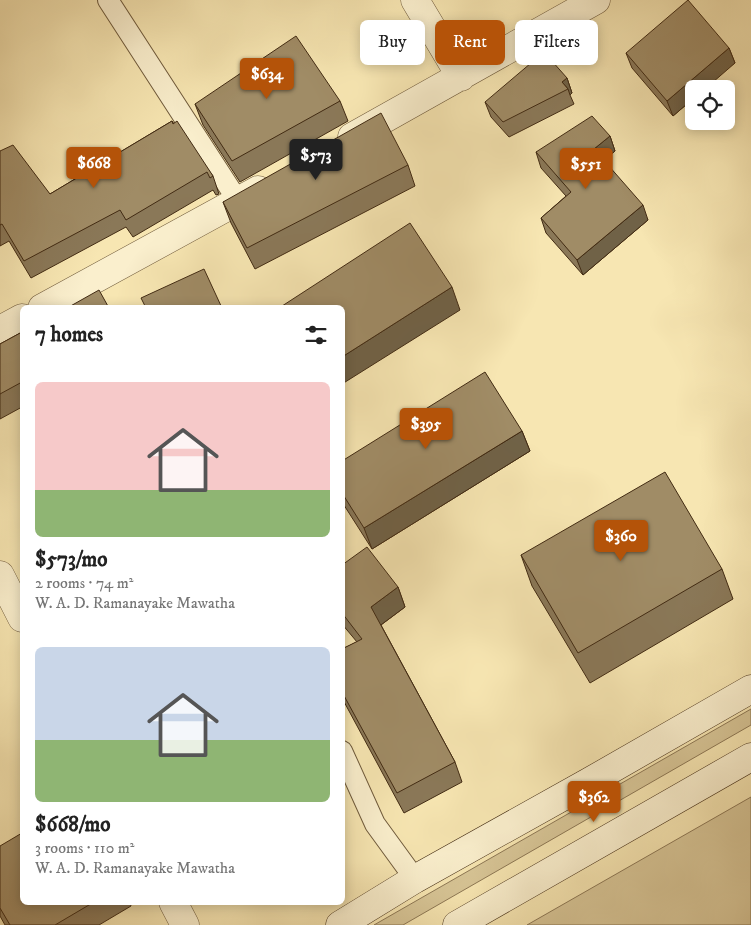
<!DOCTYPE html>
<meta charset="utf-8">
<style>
body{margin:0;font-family:"IM FELL DW Pica",serif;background:#f2f2f2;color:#222;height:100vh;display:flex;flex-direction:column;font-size:19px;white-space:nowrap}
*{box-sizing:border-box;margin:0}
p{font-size:16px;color:#767676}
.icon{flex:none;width:28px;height:28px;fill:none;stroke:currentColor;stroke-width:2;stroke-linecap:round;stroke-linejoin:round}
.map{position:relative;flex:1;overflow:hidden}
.drawer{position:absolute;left:20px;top:305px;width:325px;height:600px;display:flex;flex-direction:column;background:#fff;border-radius:8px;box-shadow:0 2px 12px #0003}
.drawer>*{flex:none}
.top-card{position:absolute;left:360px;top:20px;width:315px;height:45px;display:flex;gap:10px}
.tools{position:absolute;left:685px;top:80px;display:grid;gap:10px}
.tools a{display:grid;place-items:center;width:50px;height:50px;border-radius:8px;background:#fff;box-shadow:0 2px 12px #0003;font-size:25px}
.price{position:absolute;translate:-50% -42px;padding:0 11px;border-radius:5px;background:#b45309;color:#fff;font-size:16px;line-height:32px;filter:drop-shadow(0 1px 2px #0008)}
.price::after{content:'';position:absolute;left:50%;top:30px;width:15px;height:11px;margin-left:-8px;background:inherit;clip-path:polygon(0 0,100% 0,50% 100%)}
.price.on{background:#222;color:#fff}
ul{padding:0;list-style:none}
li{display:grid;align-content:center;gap:10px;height:265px;padding:0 15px}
li span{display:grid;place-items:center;height:155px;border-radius:8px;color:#555}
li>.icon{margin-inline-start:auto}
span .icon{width:90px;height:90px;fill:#fffc;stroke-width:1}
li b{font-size:21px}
h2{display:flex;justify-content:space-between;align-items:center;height:60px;padding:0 15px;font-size:21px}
.tag{padding:0 18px;border-radius:8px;background:#fff;box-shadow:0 2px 12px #0003;font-size:18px;line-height:45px}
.tag.on{background:#b45309;color:#fff}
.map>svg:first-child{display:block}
</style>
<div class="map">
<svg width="751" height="925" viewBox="0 0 751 925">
<rect width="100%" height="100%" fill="#f7e6b2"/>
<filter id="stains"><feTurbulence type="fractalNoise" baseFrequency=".004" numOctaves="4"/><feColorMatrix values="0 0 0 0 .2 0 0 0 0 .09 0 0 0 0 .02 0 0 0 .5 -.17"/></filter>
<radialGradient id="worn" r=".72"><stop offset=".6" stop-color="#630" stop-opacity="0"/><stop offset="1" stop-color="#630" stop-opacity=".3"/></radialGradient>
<path fill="#d8c697" stroke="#8d7855" d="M 751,709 L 751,725 L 403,925 L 374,925 Z
M 751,797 L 751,925 L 527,925 Z"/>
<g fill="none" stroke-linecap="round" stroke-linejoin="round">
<g stroke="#6f5a3b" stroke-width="22">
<path id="service" d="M 108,0 L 238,201
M 342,751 L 375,824 L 415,879"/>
</g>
<g stroke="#6f5a3b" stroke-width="29">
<path id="minor" d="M 415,0 L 461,77
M 352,137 L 596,0
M 42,308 L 258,190
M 0,330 L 22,318
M 0,575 L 22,618
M 173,902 L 185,925"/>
</g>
<g stroke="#422b13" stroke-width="29">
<path id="secondary" d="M 340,925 L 415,879 L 587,783 L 751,689
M 457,925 L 751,757"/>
</g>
<use href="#service" stroke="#faefcd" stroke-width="20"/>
<use href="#minor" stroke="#faefcd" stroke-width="28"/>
<use href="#secondary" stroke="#faefcd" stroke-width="28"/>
</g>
<path fill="#8a7858" stroke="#422b13" d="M 729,48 L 735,63 L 694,89 L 694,98 L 673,116 L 632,68 L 626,53 Z
M 567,78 L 572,93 L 570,95 L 574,104 L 509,137 L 491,117 L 485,102 Z
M 340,101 L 348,121 L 240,182 L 203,125 L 195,104 Z
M 172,121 L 213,176 L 219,194 L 216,195 L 213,190 L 133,237 L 126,227 L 31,278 L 9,241 L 0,246 L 0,151 L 50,194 Z
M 610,136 L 615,151 L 604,160 L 648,220 L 583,275 L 546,233 L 541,218 L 566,196 L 541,168 L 536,152 Z
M 408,165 L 415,186 L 255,269 L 231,223 L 223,202 Z
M 22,332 L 22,407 L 0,419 L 0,344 Z
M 522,431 L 530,451 L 372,549 L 342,502 L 342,461 Z
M 521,555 L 722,569 L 733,599 L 590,683 L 532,586 Z
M 342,565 L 398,587 L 405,607 L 381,625 L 455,762 L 462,782 L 404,813 L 342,698 L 342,649 L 357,642 L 342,624 Z
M 0,846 L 22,902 L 130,902 L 131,906 L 99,925 L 5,925 L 0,916 Z"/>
<path fill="#706247" stroke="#422b13" d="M 729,48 L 735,63 L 705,89 L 694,89 L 694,98 L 673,116 L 667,101 Z
M 567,78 L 572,93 L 570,95 L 568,89 L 562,82 Z
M 610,136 L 615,151 L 600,164 L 594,149 Z
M 643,205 L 648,220 L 583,275 L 577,260 Z
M 452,287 L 460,310 L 342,384 L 342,357 Z
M 522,431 L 530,451 L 372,549 L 364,528 Z
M 398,587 L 405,607 L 378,627 L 371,607 Z"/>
<path fill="#a08c66" stroke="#422b13" d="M 688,0 L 729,48 L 667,101 L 626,53 Z
M 296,36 L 340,101 L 232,161 L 195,104 Z
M 544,52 L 567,78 L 562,82 L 568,89 L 503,122 L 485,102 Z
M 381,113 L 408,165 L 247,248 L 223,202 Z
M 592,116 L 610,136 L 594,149 L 643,205 L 577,260 L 541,218 L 571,192 L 536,152 Z
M 172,121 L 173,124 L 177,121 L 213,176 L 210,178 L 207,172 L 126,220 L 120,210 L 24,261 L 2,224 L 0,225 L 0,151 L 13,145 L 50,194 Z
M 410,223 L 452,287 L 342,357 L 342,308 L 279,308 Z
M 204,269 L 222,308 L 146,308 L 141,298 Z
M 99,290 L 109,308 L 67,308 Z
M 22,332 L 22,382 L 0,394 L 0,344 Z
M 485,372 L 522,431 L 364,528 L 342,493 L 342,461 Z
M 665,472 L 722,569 L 578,653 L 521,555 Z
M 367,547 L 398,587 L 371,607 L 455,762 L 397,793 L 342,692 L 342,649 L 362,639 L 342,613 L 342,565 Z
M 22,833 L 22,902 L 94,902 L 55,925 L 10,925 L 0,908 L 0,846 Z"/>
<rect width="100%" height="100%" filter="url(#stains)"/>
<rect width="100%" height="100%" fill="url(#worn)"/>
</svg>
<div class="tools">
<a><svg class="icon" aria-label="locate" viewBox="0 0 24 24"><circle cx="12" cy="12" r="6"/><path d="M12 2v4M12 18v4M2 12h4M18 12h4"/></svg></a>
</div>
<b class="price" style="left:267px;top:100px">$634</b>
<b class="price on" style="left:316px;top:181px">$573</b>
<b class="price" style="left:94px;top:189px">$668</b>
<b class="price" style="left:586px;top:190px">$551</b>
<b class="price" style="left:426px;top:450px">$395</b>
<b class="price" style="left:621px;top:562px">$360</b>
<b class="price" style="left:594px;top:823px">$362</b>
<div class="top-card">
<a class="tag">Buy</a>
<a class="tag on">Rent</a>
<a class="tag">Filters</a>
</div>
<section class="drawer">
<h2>7 homes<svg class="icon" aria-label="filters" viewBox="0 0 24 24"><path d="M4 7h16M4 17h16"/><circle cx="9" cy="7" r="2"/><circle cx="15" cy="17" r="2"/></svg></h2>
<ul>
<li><span style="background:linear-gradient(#f6c9c9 70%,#8fb573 0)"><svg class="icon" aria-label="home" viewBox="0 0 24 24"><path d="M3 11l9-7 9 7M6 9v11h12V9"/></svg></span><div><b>$573/mo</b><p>2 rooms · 74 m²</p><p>W. A. D. Ramanayake Mawatha</p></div></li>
<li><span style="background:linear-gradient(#c9d6e8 60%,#8fb573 0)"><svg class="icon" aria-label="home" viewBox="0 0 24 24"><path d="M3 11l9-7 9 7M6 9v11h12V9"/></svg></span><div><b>$668/mo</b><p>3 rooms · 110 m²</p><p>W. A. D. Ramanayake Mawatha</p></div></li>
</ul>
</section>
</div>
